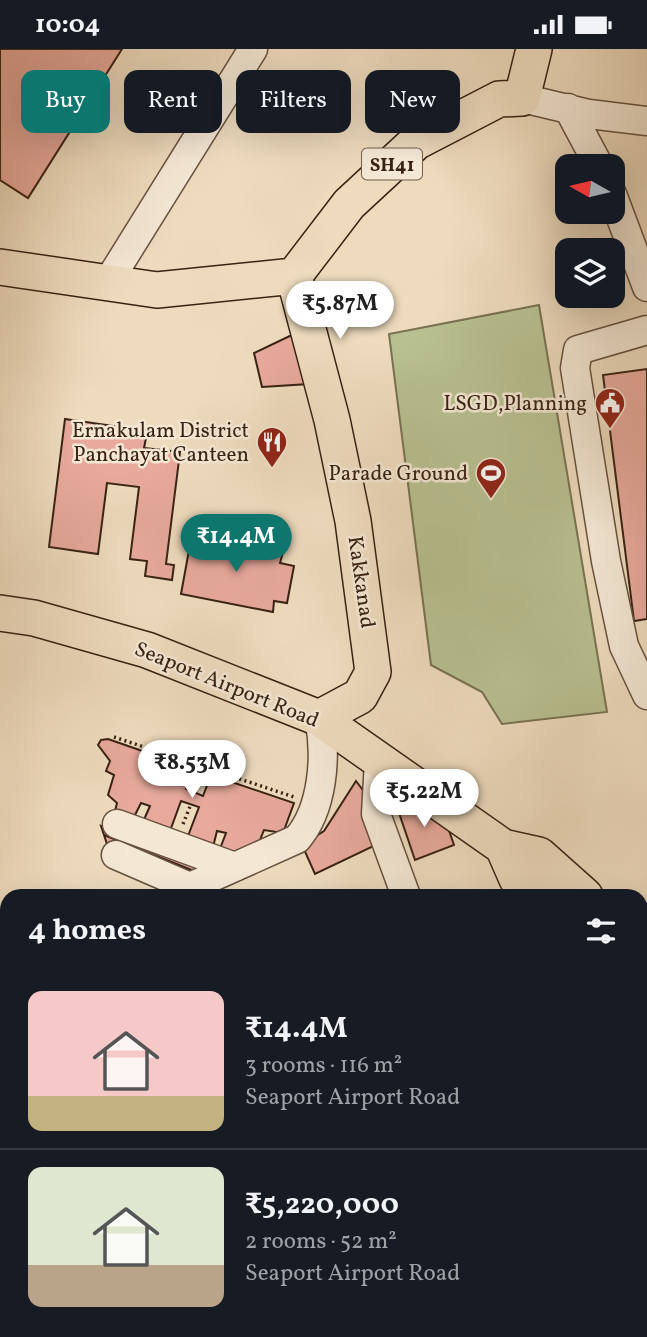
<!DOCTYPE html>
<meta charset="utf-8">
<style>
body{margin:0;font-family:Vollkorn,serif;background:#20242c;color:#f1f3f6;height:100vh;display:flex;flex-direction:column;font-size:26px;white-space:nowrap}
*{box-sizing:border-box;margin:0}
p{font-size:23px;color:#9ea1a6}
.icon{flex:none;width:38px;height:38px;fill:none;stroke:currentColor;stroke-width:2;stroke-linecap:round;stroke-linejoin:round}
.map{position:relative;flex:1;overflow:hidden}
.drawer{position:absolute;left:0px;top:840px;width:648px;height:448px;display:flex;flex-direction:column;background:#171b24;border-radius:21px 21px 0 0;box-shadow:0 7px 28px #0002}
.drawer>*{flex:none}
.banner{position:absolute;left:21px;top:21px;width:606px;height:63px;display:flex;gap:14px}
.needle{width:46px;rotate:278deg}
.controls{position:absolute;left:555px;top:105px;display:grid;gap:14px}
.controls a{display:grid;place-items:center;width:70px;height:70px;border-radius:14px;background:#171b24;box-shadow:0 7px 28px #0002;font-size:35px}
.price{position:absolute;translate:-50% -60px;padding:0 16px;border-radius:24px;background:#fff;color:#222;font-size:23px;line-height:46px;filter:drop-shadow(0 2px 4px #0008)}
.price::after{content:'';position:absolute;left:50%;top:42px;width:21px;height:16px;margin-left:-10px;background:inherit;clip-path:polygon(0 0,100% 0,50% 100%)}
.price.selected{background:#0f766e;color:#fff}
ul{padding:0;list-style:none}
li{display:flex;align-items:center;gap:21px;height:175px;padding:0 28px}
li+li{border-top:2px solid #363941}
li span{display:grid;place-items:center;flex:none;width:196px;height:140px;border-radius:14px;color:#555}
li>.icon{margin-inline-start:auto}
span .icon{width:84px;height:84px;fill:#fffc;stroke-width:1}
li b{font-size:30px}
h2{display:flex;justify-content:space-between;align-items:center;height:84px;padding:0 28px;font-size:30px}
.pill{padding:0 24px;border-radius:14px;background:#171b24;box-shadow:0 7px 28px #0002;font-size:24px;line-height:63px}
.pill.selected{background:#0f766e;color:#fff}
.status{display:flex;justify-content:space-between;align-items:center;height:49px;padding:0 35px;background:#171b24;direction:ltr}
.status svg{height:19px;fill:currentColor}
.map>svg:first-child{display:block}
</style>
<div class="status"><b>10:04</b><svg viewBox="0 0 49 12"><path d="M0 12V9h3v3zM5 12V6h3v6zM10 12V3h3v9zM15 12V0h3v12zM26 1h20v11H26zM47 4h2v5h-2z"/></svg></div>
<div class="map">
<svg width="647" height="1288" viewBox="0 0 647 1288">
<rect width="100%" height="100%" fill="#eedbbe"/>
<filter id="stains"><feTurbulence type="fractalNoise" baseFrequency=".00286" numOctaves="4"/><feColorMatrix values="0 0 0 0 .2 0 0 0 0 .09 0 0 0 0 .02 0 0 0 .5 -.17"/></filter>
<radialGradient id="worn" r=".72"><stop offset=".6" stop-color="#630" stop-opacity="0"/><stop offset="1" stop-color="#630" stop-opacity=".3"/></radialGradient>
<path fill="#b8c091" stroke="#787152" stroke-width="2" d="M 539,256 L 607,663 L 502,675 L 482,643 L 431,616 L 389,285 Z"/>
<path fill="#e7a99c" stroke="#382213" stroke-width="2" d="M 0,0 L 122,0 L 28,149 L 0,131 Z
M 294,285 L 309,335 L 262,338 L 254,304 Z
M 647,320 L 647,570 L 634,572 L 603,326 Z
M 65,370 L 114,377 L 113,384 L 146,389 L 144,399 L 180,403 L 166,515 L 174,516 L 172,531 L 145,527 L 147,512 L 130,510 L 139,438 L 107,434 L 98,505 L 49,498 Z
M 192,485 L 283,503 L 280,514 L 294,517 L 287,554 L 274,552 L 273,563 L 181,545 Z
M 108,690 L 194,720 L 186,740 L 203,747 L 211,726 L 294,754 L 283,784 L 264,781 L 258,796 L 226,810 L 218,805 L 226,784 L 217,782 L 212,802 L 188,787 L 199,758 L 181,752 L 170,782 L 142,775 L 150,757 L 141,754 L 133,770 L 114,766 L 117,754 L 108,746 L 114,726 L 106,722 L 110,712 L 98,696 L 101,691 Z
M 356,732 L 365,744 L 382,793 L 315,825 L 302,796 L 324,782 Z
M 413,749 L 417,761 L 429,756 L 444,767 L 454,796 L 415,811 L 395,752 Z
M 101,777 L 203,816 L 199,824 L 104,786 Z
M 104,786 L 199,824 L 197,832 L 108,798 Z
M 640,1009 L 647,1009 L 647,1046 L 640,1047 Z
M 647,1088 L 647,1126 L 641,1127 L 640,1089 Z"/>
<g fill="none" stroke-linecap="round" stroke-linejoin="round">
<g stroke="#66503e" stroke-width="31">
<path id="minor" d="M 522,49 L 589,65 L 647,72
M 568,59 L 599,117
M 612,145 L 647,238
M 108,233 L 253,0
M 647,281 L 578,301 L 575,319 L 606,512 L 624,597 L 647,646
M 379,712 L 376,765 L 406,847
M 117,775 L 235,818
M 116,806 L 190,838 L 297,790 C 323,760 327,707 319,669
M 640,986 L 647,991
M 640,1086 L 647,1085
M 0,1243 L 7,1256
M 21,1281 L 25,1288
M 181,1281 L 217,1288
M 264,1281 L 265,1288
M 438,1281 L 557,1288"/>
</g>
<g stroke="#382213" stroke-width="38">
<path id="major" d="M 0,218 L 157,241 L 294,227 L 349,155 L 416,93 L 499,50 L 522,49 L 534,0
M 294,227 L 332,371 L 353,472 L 373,623 L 360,647 L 319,669
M 0,564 L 34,569 L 147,601 L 319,669 L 503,798 L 539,806 L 585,847
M 503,798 L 517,830 L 536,847
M 640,898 L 647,903
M 640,935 L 647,941"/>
</g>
<path stroke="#382213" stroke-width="3.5" stroke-dasharray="2 3.5" stroke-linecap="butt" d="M 114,688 L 294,748
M 183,775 L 191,755"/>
<use href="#minor" stroke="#f4e8d5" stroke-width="28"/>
<use href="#major" stroke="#eedbbe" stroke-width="35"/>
</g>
<defs>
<g id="civic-pin" transform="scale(1.575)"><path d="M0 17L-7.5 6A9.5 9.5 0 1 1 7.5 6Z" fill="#8f2418" stroke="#f4e8d5"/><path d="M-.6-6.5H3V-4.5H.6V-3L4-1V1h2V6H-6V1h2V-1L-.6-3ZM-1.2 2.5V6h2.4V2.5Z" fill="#fff"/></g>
<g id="restaurant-pin" transform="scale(1.575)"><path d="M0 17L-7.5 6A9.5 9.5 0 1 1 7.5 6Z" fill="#8f2418" stroke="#f4e8d5"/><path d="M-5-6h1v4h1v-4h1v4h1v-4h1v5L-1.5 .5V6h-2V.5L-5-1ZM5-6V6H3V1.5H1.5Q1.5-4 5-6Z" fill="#fff"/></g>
<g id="stadium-pin" transform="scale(1.575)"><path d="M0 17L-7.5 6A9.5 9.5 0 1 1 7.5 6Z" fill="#8f2418" stroke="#f4e8d5"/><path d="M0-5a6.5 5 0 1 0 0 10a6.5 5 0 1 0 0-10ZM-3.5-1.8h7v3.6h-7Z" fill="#fff"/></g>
</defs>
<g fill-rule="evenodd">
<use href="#civic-pin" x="610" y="354"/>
<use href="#restaurant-pin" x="272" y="393"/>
<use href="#stadium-pin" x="491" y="424"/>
</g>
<g text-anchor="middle" stroke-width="5" stroke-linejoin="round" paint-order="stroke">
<rect fill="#f4e8d5" stroke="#705d4d" stroke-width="2" x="362" y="99.5" width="60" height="31" rx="5"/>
<g font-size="19" font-weight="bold" fill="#382213">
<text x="392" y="122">SH41</text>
</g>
<g font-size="21" fill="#382213" stroke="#f4e8d5" text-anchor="end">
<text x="587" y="361">LSGD,Planning</text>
<text x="249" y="388">Ernakulam District<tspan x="249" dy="24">Panchayat Canteen</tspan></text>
<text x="468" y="431">Parade Ground</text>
</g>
<g font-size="21" fill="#382213" stroke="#f4e8d5">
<text transform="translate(362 533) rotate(82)" y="7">Kakkanad</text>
<text transform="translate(227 635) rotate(22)" y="7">Seaport Airport Road</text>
</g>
</g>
<rect width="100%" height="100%" filter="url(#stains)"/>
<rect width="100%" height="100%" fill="url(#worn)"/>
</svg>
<div class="controls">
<a><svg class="needle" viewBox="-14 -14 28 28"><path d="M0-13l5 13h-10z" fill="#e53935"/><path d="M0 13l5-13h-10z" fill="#9ea1a6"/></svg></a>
<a><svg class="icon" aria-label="layers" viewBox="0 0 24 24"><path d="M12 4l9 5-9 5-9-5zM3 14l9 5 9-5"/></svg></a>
</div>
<b class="price" style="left:340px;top:292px">₹5.87M</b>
<b class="price selected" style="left:236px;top:525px">₹14.4M</b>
<b class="price" style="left:192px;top:751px">₹8.53M</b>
<b class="price" style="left:424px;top:780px">₹5.22M</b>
<div class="banner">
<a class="pill selected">Buy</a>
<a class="pill">Rent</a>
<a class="pill">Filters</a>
<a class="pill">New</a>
</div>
<section class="drawer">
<h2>4 homes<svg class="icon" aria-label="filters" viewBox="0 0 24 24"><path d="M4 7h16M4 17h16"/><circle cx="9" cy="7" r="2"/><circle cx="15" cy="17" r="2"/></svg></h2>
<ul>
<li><span style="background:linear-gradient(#f6c9c9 75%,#c2b280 0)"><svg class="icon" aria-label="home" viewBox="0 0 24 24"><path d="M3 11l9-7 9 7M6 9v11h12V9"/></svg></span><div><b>₹14.4M</b><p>3 rooms · 116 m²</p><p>Seaport Airport Road</p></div></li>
<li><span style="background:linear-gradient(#dfe7d0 70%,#b9a48a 0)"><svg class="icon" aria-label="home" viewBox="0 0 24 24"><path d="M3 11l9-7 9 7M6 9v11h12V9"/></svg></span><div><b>₹5,220,000</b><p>2 rooms · 52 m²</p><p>Seaport Airport Road</p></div></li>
</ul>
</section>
</div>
